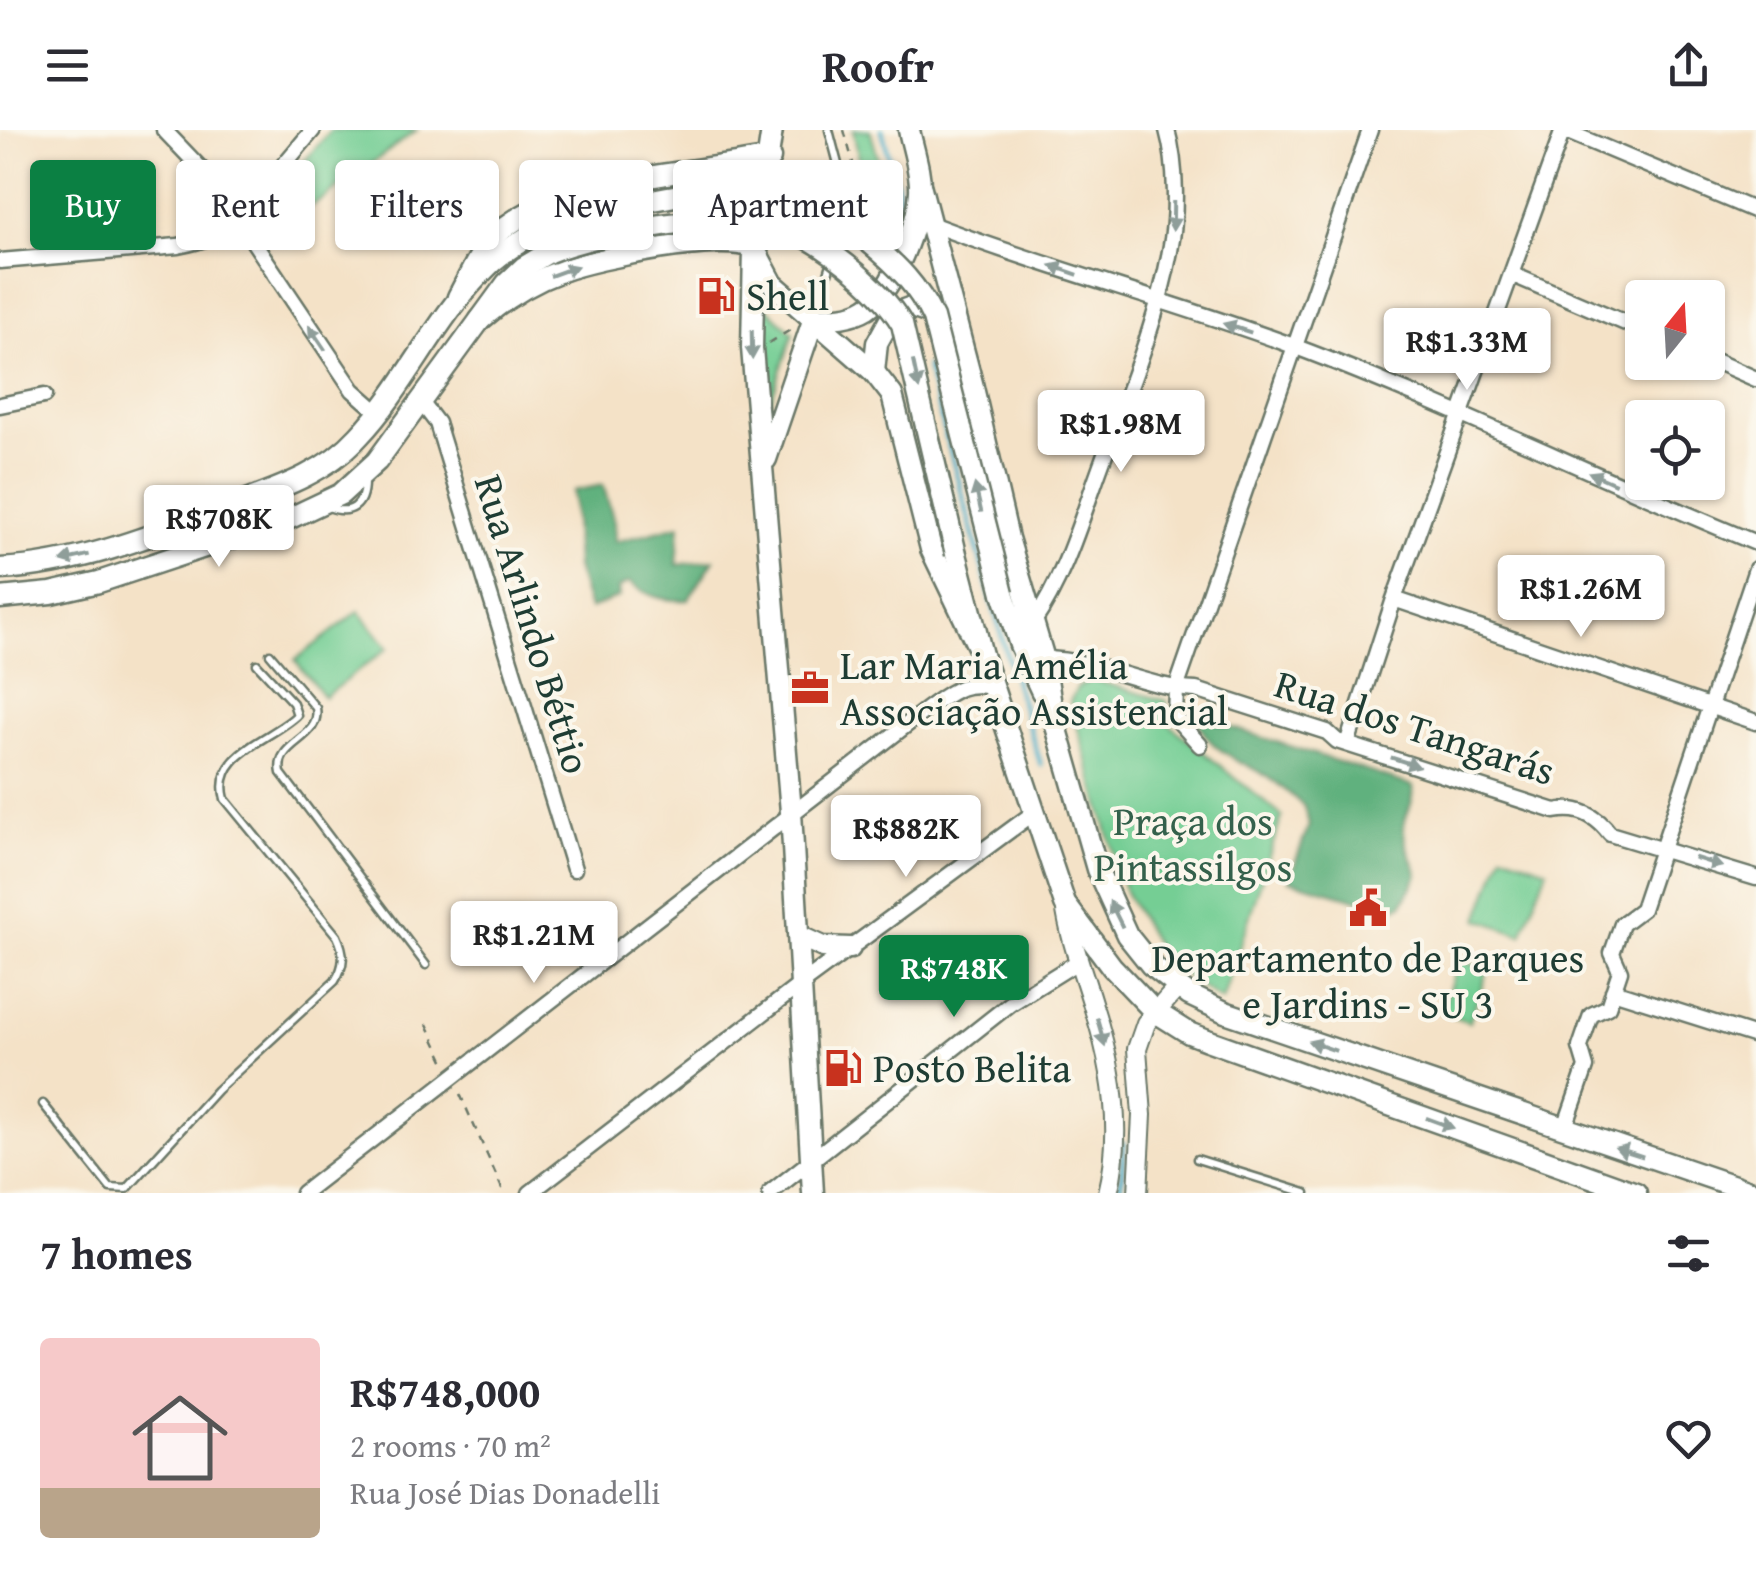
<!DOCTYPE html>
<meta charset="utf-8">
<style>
body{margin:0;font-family:"Gentium Book Plus",serif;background:#f7f7f7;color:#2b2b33;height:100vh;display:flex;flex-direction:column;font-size:38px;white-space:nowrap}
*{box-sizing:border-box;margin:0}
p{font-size:32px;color:#7c7c81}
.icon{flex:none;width:55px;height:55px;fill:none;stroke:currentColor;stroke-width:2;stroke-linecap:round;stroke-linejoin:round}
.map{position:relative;height:1063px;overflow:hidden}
.drawer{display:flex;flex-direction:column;background:#fff;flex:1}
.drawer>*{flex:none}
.guide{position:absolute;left:30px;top:30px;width:1000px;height:90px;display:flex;gap:20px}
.needle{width:65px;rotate:18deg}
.buttons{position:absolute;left:1625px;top:150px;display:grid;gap:20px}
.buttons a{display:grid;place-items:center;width:100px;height:100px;border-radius:10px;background:#fff;box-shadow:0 2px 8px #0004;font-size:50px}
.price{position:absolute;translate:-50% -85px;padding:0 22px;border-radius:10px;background:#fff;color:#222;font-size:32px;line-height:65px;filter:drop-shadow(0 2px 5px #0008)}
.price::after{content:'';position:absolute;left:50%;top:60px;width:30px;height:22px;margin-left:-15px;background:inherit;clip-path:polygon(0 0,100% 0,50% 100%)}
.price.active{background:#0b8043;color:#fff}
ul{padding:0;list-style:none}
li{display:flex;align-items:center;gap:30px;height:250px;padding:0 40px}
li span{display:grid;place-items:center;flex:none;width:280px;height:200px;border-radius:10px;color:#555}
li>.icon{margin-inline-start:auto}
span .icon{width:120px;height:120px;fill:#fffc;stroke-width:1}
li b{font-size:42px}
h2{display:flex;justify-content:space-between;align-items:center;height:120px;padding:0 40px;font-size:42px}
.tag{padding:0 35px;border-radius:10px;background:#fff;box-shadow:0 2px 8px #0004;font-size:35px;line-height:90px}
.tag.active{background:#0b8043;color:#fff}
header{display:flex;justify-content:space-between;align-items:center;height:130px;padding:0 40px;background:#fff;font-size:45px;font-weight:800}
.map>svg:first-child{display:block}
</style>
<header><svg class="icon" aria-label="menu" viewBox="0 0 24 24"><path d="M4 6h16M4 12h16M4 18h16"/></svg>Roofr<svg class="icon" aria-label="share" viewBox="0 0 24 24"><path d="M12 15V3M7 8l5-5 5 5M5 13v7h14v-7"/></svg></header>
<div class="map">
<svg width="1756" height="1063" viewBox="0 0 1756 1063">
<rect width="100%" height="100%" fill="#fbf7ec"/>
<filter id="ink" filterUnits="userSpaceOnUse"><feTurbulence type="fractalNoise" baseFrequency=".01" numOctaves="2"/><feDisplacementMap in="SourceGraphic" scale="20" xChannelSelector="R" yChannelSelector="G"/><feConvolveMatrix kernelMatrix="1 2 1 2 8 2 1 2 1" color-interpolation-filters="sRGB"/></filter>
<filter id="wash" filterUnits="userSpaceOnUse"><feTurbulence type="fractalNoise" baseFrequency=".0048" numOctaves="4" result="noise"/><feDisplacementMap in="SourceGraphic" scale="40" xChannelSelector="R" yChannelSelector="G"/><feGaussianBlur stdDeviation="2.25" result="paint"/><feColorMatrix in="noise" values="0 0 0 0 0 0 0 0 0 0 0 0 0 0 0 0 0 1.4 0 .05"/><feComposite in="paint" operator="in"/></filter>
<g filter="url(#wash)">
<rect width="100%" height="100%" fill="#f4e2c7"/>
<path fill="#75ce94" stroke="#4a8664" stroke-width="2.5" d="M 331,0 L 417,0 L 323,69 L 265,103 L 259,84 Z
M 853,0 L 870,0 L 899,99 L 871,87 Z
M 760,171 L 793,203 L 762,296 Z
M 359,481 L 388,518 L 324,567 L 295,530 Z
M 1093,550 L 1166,571 L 1170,595 L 1282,686 L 1222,871 L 1193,852 L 1158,819 L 1125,762 L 1070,571 L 1078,557 Z
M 1503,723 L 1547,739 L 1522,805 L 1479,789 Z
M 1459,830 L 1488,840 L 1469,892 L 1441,882 Z"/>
<path fill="#60b17e" stroke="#407759" stroke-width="2.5" d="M 603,355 L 614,391 L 615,412 L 680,395 L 677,435 L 714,430 L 688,470 C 663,471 649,467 629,452 L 618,458 L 619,467 L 589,479 L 576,437 L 573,361 Z
M 1196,586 L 1413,656 C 1415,673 1406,681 1404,696 C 1402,712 1414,730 1418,745 L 1402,775 L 1391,779 L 1289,750 L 1309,695 L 1305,677 C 1293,667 1281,655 1267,647 C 1238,628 1207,622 1196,586 Z"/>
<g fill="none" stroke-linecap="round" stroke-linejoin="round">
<path stroke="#4bb1ca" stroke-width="5" d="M 882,0 L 903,79
M 927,237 L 1009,533 L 1041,635
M 1120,1063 L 1124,1013"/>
</g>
</g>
<g filter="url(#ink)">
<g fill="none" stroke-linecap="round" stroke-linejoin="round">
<g stroke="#6a7767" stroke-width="11">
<path id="service" d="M 829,0 L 843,53 L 843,86
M 816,182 L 842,99
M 328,377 C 351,386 364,376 364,352
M 270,524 L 316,578 C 322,610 274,611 281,643 L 426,835
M 43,974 L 110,1058 L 127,1059 L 217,960 L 335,851 C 345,835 345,823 337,806 L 225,669 C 212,624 271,610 297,585 L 293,573 L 257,534
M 1197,1029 L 1306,1063"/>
</g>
<g stroke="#6a7767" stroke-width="19">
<path id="minor" d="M 164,0 L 227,66 L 253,111 L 353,260 L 378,282
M 931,94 C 1051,140 1176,172 1296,217 C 1452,276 1602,350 1756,413
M 0,131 L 178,116 C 202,111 220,106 239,88 L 313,0
M 1511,144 L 1642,200
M 1708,228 L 1756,249
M 421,272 L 437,293 L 574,739
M 0,275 L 44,266
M 1394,469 L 1756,592
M 1033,493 C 1066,445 1082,386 1102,332 C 1127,264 1157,193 1170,121 C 1177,86 1177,35 1167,0
M 1044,529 C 1101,530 1142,557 1196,560 L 1327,602 L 1337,611 L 1555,681 C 1578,676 1597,686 1610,704 L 1756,748
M 1347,614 L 1394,469 L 1563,0 L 1756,81
M 1200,615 L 1175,587 L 1176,559 L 1370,0
M 1613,861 L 1756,906
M 1564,1000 L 1586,937 L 1580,917 L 1591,885 L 1608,877 L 1620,841 L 1612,823 L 1622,794 L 1642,779 L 1756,439
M 303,1063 L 927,579 C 950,563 964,549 993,558
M 530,1063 L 801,854 L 1035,682
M 770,1063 L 1010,874 L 1079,831"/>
</g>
<g stroke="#6a7767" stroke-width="22">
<path id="tertiary" d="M 1065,774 C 1070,811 1084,844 1094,879 C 1113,938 1123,1002 1108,1063
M 1138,1063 L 1142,985 L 1137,919 L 1146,893 L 1178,857"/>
</g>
<g stroke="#6a7767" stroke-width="25">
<path id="secondary" d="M 921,58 L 972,253 L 1008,408 L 1044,529 L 1052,582 L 1097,739 L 1127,805 L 1151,835 L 1189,865 L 1225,882 L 1755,1063
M 874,242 L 877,213 L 893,184 L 912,177 L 940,187
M 956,424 L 982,525 L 1065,774 L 1112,837 L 1154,881 L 1189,903 L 1207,910 L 1636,1063
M 0,439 C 77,435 149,407 220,380 C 270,361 322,347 359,306 C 408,254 436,186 488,136 C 502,122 520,112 537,101
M 1003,463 L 1020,515 L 1042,562
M 0,468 L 51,463 L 99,452 L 286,390 L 341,364 L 377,331 L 507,153 L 524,137 L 549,122"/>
</g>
<g stroke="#6a7767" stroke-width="25">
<path id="primary" d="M 772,0 L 754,118 L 752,218 L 791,682 L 813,1063
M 458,167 C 469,147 478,125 493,108 C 550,49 691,44 770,28
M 814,188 C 832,188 851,188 867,178 C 894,160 918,93 920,61 C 921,42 913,19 909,0
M 480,190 C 504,169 531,152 561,141 C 596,128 724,102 754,118 L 773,154 L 874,242 L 892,265 L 931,419 L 982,525
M 766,329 L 814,188
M 799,806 L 823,817 L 850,818"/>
</g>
<path stroke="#6a7767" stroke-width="2.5" stroke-dasharray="8 8" stroke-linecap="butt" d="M 844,0 L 859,55 L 858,81
M 769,213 L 792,199
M 427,894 L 446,934
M 460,964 L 504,1063"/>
<use href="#service" stroke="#fff" stroke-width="6"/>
<use href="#minor" stroke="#fff" stroke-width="14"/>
<use href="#tertiary" stroke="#fff" stroke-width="18"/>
<use href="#secondary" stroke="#fff" stroke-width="20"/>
<use href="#primary" stroke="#fff" stroke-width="20"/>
<g stroke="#6a7767" stroke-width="25" stroke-linecap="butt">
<path id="secondary-bridge" d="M 537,101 C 574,85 609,78 648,71 C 745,52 789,49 870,113 C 897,135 918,156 933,188 L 1003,463
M 549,122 C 600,102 724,79 777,95 C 820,108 879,156 902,194 L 956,424"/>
</g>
<use href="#secondary-bridge" stroke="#fff" stroke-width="20"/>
</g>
<defs><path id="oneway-solid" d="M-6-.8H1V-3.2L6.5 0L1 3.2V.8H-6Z" transform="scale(2.5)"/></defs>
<g fill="#8f9e9a">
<use href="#oneway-solid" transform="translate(1173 86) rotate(91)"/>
<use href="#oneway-solid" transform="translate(1064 140) rotate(-161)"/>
<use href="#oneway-solid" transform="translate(564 141) rotate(-20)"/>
<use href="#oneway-solid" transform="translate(1237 198) rotate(-162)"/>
<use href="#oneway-solid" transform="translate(317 208) rotate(-124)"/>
<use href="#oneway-solid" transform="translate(752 215) rotate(89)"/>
<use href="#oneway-solid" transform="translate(916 245) rotate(78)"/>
<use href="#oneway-solid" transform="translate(1602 348) rotate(-156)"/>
<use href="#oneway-solid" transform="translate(978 368) rotate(-103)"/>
<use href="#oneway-solid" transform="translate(75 428) rotate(167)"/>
<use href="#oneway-solid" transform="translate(1405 632) rotate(18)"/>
<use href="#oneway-solid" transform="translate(1708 732) rotate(18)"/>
<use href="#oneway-solid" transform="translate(1116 784) rotate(-116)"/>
<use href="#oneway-solid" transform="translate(1101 902) rotate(74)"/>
<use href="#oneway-solid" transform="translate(1322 916) rotate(-161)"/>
<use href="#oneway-solid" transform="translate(1440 993) rotate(20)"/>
<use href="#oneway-solid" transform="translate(1629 1022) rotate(-162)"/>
</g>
</g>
<defs>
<g id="fuel-bare" transform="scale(3)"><path d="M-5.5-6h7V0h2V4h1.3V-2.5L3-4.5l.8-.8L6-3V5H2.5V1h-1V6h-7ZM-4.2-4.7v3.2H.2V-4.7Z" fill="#c8321e" stroke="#fbf7ec" stroke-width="2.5" paint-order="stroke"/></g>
<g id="office-bare" transform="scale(3)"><path d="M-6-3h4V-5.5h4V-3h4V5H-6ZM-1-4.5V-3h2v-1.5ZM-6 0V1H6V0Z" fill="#c8321e" stroke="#fbf7ec" stroke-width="2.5" paint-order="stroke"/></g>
<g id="civic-bare" transform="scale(3)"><path d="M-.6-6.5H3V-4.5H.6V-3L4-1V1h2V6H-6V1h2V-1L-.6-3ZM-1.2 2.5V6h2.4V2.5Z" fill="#c8321e" stroke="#fbf7ec" stroke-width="2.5" paint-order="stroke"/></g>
</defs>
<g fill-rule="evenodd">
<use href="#fuel-bare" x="716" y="166"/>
<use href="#office-bare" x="810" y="558"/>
<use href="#civic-bare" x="1368" y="778"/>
<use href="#fuel-bare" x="843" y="938"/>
</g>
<g text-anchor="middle" stroke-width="8" stroke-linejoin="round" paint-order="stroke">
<g font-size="40" fill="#1f3d34" stroke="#fbf7ec" text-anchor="start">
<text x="746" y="180">Shell</text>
<text x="840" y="549">Lar Maria Amélia<tspan x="840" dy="46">Associação Assistencial</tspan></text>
<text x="1368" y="842" text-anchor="middle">Departamento de Parques<tspan x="1368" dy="46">e Jardins - SU 3</tspan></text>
<text x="873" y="952">Posto Belita</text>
</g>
<g font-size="40" fill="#1f3d34" stroke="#fbf7ec">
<text transform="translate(533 494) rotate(73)" y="14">Rua Arlindo Béttio</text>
<text transform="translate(1415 597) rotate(18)" y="14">Rua dos Tangarás</text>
</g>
<g font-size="40" fill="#34614c" stroke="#fbf7ec">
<text x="1193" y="705">Praça dos<tspan x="1193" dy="46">Pintassilgos</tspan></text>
</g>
</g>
</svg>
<div class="buttons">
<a><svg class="needle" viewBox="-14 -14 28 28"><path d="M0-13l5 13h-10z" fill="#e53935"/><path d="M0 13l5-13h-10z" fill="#7c7c81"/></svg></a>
<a><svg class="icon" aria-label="locate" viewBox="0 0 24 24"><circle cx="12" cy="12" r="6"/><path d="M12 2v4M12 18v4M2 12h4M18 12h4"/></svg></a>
</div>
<b class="price" style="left:1467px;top:263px">R$1.33M</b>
<b class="price" style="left:1121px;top:345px">R$1.98M</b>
<b class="price" style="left:219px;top:440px">R$708K</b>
<b class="price" style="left:1581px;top:510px">R$1.26M</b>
<b class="price" style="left:906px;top:750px">R$882K</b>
<b class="price" style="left:534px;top:856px">R$1.21M</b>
<b class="price active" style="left:954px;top:890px">R$748K</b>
<div class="guide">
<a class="tag active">Buy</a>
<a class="tag">Rent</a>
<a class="tag">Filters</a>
<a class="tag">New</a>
<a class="tag">Apartment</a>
</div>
</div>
<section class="drawer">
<h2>7 homes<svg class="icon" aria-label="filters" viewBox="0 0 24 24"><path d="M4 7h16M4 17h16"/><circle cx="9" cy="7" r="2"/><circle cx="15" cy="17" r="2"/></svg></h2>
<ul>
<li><span style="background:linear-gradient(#f6c9c9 75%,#b9a48a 0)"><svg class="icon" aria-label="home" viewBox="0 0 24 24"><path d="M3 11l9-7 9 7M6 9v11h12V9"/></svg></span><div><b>R$748,000</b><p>2 rooms · 70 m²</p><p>Rua José Dias Donadelli</p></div><svg class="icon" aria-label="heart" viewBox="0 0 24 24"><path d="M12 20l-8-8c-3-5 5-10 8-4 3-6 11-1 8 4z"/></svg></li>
</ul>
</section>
